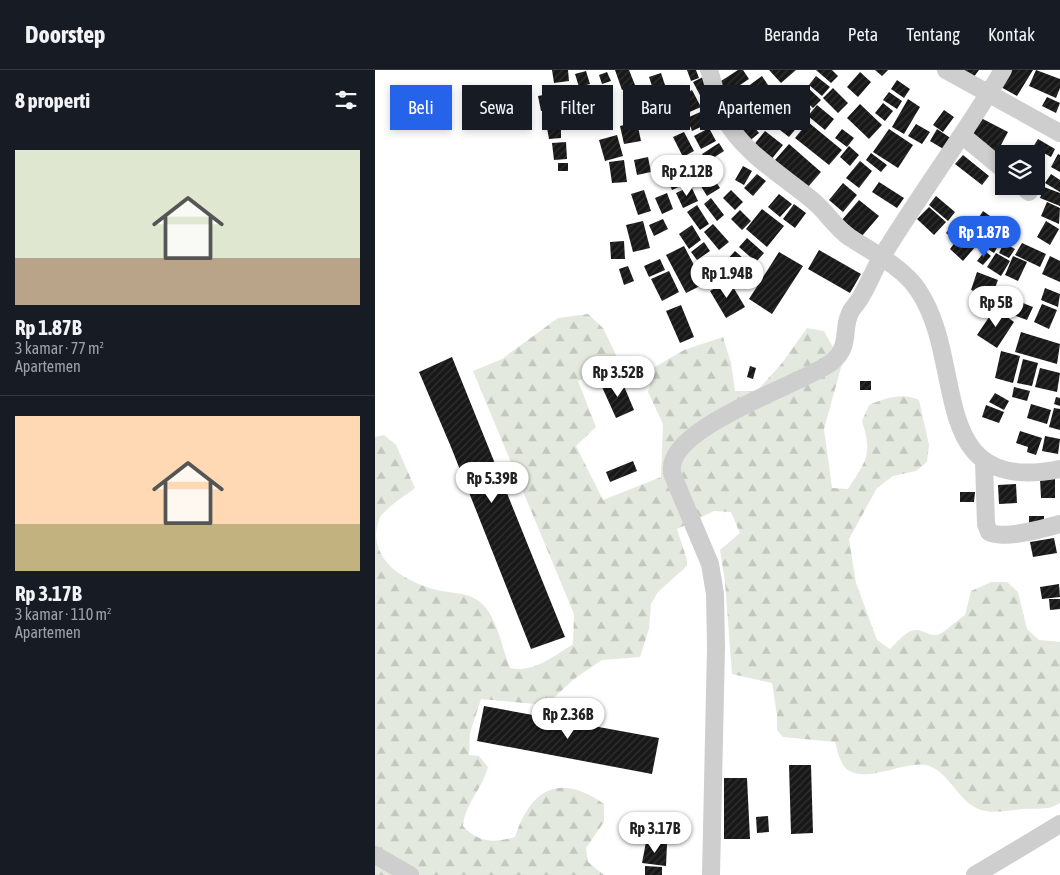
<!DOCTYPE html>
<html lang="id">
<meta charset="utf-8">
<style>
body{margin:0;font-family:"Asap Condensed",sans-serif;background:#20242c;color:#f1f3f6;height:100vh;display:flex;flex-direction:column;font-size:19px;white-space:nowrap}
*{box-sizing:border-box;margin:0}
p{font-size:16px;color:#9ea1a6}
.icon{flex:none;width:28px;height:28px;fill:none;stroke:currentColor;stroke-width:2;stroke-linecap:round;stroke-linejoin:round}
.map{position:relative;flex:1;overflow:hidden}
.panel{display:flex;flex-direction:column;background:#171b24;width:375px}
.panel>*{flex:none}
.guide{position:absolute;left:15px;top:15px;width:475px;height:45px;display:flex;gap:10px}
.controls{position:absolute;left:620px;top:75px;display:grid;gap:10px}
.controls a{display:grid;place-items:center;width:50px;height:50px;border-radius:0px;background:#171b24;box-shadow:0 2px 8px #0003;font-size:25px}
.price{position:absolute;translate:-50% -42px;padding:0 11px;border-radius:18px;background:#fff;color:#222;font-size:16px;line-height:32px;filter:drop-shadow(0 1px 2px #0008)}
.price::after{content:'';position:absolute;left:50%;top:30px;width:15px;height:11px;margin-left:-8px;background:inherit;clip-path:polygon(0 0,100% 0,50% 100%)}
.price.on{background:#2563eb;color:#fff}
ul{padding:0;list-style:none}
li{display:grid;align-content:center;gap:10px;height:265px;padding:0 15px}
li+li{border-top:1px solid #363941}
li span{display:grid;place-items:center;height:155px;border-radius:0px;color:#555}
li>.icon{margin-inline-start:auto}
span .icon{width:90px;height:90px;fill:#fffc;stroke-width:1}
li b{font-size:21px}
h2{display:flex;justify-content:space-between;align-items:center;height:60px;padding:0 15px;font-size:21px}
.tag{padding:0 18px;border-radius:0px;background:#171b24;box-shadow:0 2px 8px #0003;font-size:18px;line-height:45px}
.tag.on{background:#2563eb;color:#fff}
header{display:flex;align-items:center;gap:30px;box-sizing:border-box;height:70px;padding:0 25px;background:#171b24;border-bottom:1px solid #363941}
header strong{font-size:24px}
nav{display:flex;gap:28px;margin-inline-start:auto;font-size:18px}
main{display:flex;flex:1;min-height:0}
.map>svg:first-child{display:block}
</style>
<header>
<strong>Doorstep</strong>
<nav><a>Beranda</a><a>Peta</a><a>Tentang</a><a>Kontak</a></nav>
</header>
<main>
<section class="panel">
<h2>8 properti<svg class="icon" aria-label="filters" viewBox="0 0 24 24"><path d="M4 7h16M4 17h16"/><circle cx="9" cy="7" r="2"/><circle cx="15" cy="17" r="2"/></svg></h2>
<ul>
<li><span style="background:linear-gradient(#dfe7d0 70%,#b9a48a 0)"><svg class="icon" aria-label="home" viewBox="0 0 24 24"><path d="M3 11l9-7 9 7M6 9v11h12V9"/></svg></span><div><b>Rp 1.87B</b><p>3 kamar · 77 m²</p><p>Apartemen</p></div></li>
<li><span style="background:linear-gradient(#ffd9b3 70%,#c2b280 0)"><svg class="icon" aria-label="home" viewBox="0 0 24 24"><path d="M3 11l9-7 9 7M6 9v11h12V9"/></svg></span><div><b>Rp 3.17B</b><p>3 kamar · 110 m²</p><p>Apartemen</p></div></li>
</ul>
</section>
<div class="map">
<svg width="685" height="805" viewBox="0 0 685 805">
<defs>
<pattern id="forest-firs" width="22" height="20" patternUnits="userSpaceOnUse" patternTransform="scale(1.25)"><rect width="22" height="20" fill="#e3e9de"/><path d="M5 1l3.5 6h-7zM16 11l3.5 6h-7z" fill="#c3c8bf"/></pattern>
<pattern id="building-hatch" width="6" height="6" patternUnits="userSpaceOnUse" patternTransform="scale(1.25)"><rect width="6" height="6" fill="#181818"/><path d="M-1 1l2-2M0 6l6-6M5 7l2-2" fill="none" stroke="#313131"/></pattern>
</defs>
<rect width="100%" height="100%" fill="#fff"/>
<path fill="url(#forest-firs)" d="M 213,244 L 228,258 L 245,293 L 203,311 L 221,357 L 201,376 L 228,430 L 286,407 L 288,354 L 273,322 L 280,297 L 309,280 L 348,267 L 356,293 L 360,321 L 382,321 L 407,293 L 432,258 L 449,261 L 467,294 L 449,359 L 457,418 L 473,419 C 491,391 498,385 487,351 L 494,335 C 510,328 528,322 544,330 L 554,375 L 552,392 L 541,401 L 518,406 L 502,418 L 474,469 L 481,513 L 502,570 L 515,579 C 524,571 533,556 547,561 C 552,563 557,566 562,565 C 566,565 584,549 590,545 L 596,521 L 616,512 L 632,512 L 643,522 L 652,559 L 664,570 L 685,572 L 685,733 C 673,741 662,738 648,739 C 636,740 618,744 606,740 C 582,732 575,701 551,695 C 527,690 479,721 466,691 C 463,685 462,678 460,672 L 408,667 L 402,660 L 402,645 L 397,613 L 357,604 L 350,512 L 345,480 L 365,463 L 356,442 L 339,441 L 302,459 L 312,490 L 312,496 L 283,522 L 276,534 L 274,559 L 265,587 L 227,590 L 199,609 L 171,635 L 106,629 L 95,663 L 94,685 L 104,686 L 113,697 C 107,719 90,734 88,756 C 103,773 119,773 140,767 C 156,718 185,703 229,734 L 229,752 L 211,778 L 213,792 L 229,805 L 0,805 L 0,367 L 9,365 L 21,375 L 40,418 C 30,426 13,436 5,447 C 3,452 1,461 1,466 C 3,496 32,511 58,519 C 73,524 92,521 105,532 C 122,546 127,578 135,598 C 158,603 178,587 198,574 L 199,544 L 98,301 L 127,289 L 183,248 Z"/>
<path fill="url(#building-hatch)" d="M 177,0 L 193,0 L 194,11 L 179,13 Z
M 240,0 L 254,0 L 260,15 L 247,20 Z
M 312,0 L 321,0 L 324,8 L 316,11 Z
M 363,0 L 368,0 L 374,9 L 350,25 L 343,13 Z
M 394,0 L 421,0 L 406,13 Z
M 441,0 L 457,0 L 463,6 L 456,13 Z
M 500,0 L 513,0 L 507,6 Z
M 579,0 L 604,0 L 595,12 Z
M 634,0 L 658,0 L 642,26 L 624,16 Z
M 661,0 L 685,9 L 685,18 L 681,28 L 654,16 Z
M 211,1 L 215,14 L 204,17 L 200,4 Z
M 232,2 L 236,11 L 227,14 L 224,5 Z
M 485,2 L 496,12 L 483,27 L 472,17 Z
M 286,3 L 292,21 L 280,25 L 274,7 Z
M 330,6 L 339,23 L 327,29 L 318,12 Z
M 387,6 L 397,21 L 381,31 L 372,17 Z
M 441,6 L 455,17 L 447,26 L 434,15 Z
M 522,10 L 535,19 L 529,28 L 516,19 Z
M 405,15 L 416,25 L 397,47 L 386,37 Z
M 224,16 L 233,40 L 215,47 L 206,24 Z
M 432,17 L 446,30 L 438,38 L 425,26 Z
M 458,18 L 473,33 L 463,43 L 448,28 Z
M 317,20 L 326,37 L 310,44 L 302,28 Z
M 514,22 L 527,31 L 522,39 L 508,30 Z
M 179,23 L 181,38 L 166,41 L 163,26 Z
M 672,27 L 685,33 L 681,43 L 667,36 Z
M 533,29 L 545,37 L 529,64 L 517,57 Z
M 427,30 L 436,39 L 431,44 L 422,35 Z
M 508,33 L 518,41 L 510,51 L 500,43 Z
M 412,34 L 430,48 L 414,67 L 396,53 Z
M 485,34 L 507,55 L 494,69 L 472,48 Z
M 442,35 L 459,49 L 450,60 L 433,46 Z
M 334,38 L 339,51 L 317,61 L 312,48 Z
M 569,40 L 579,47 L 568,62 L 558,55 Z
M 368,43 L 384,63 L 372,73 L 356,53 Z
M 606,48 L 633,62 L 620,86 L 608,80 L 612,74 L 597,66 Z
M 262,52 L 266,71 L 249,74 L 245,56 Z
M 433,52 L 467,80 L 454,95 L 420,68 Z
M 541,54 L 555,62 L 547,74 L 533,66 Z
M 186,57 L 186,68 L 174,69 L 172,58 Z
M 334,58 L 341,71 L 326,79 L 319,66 Z
M 467,59 L 479,68 L 472,77 L 460,68 Z
M 514,59 L 538,75 L 523,98 L 498,82 Z
M 562,59 L 577,69 L 570,80 L 555,71 Z
M 390,61 L 408,75 L 395,91 L 377,77 Z
M 309,62 L 319,81 L 308,87 L 298,67 Z
M 242,65 L 248,86 L 230,91 L 224,70 Z
M 663,69 L 680,79 L 676,87 L 658,77 Z
M 191,72 L 192,89 L 179,90 L 177,73 Z
M 344,73 L 349,81 L 332,92 L 327,84 Z
M 414,74 L 446,102 L 432,118 L 400,90 Z
M 474,76 L 484,85 L 475,96 L 465,87 Z
M 496,83 L 512,95 L 506,102 L 491,90 Z
M 683,84 L 685,85 L 685,102 L 676,97 Z
M 588,85 L 614,106 L 607,115 L 580,94 Z
M 273,87 L 276,102 L 262,105 L 259,90 Z
M 249,90 L 252,112 L 237,113 L 234,92 Z
M 485,91 L 497,101 L 484,118 L 471,108 Z
M 183,93 L 193,93 L 193,101 L 183,101 Z
M 368,96 L 377,101 L 369,115 L 360,110 Z
M 308,100 L 313,113 L 297,120 L 291,106 Z
M 333,100 L 345,118 L 332,126 L 321,108 Z
M 382,104 L 391,111 L 378,126 L 369,118 Z
M 676,104 L 685,110 L 685,122 L 670,113 Z
M 504,112 L 529,128 L 522,138 L 497,122 Z
M 468,113 L 482,125 L 468,142 L 454,130 Z
M 316,116 L 323,131 L 308,138 L 301,123 Z
M 669,117 L 685,123 L 685,136 L 665,128 Z
M 269,120 L 276,141 L 263,145 L 256,124 Z
M 356,120 L 368,132 L 360,140 L 348,128 Z
M 292,123 L 298,139 L 287,144 L 280,128 Z
M 404,124 L 417,134 L 405,147 L 393,137 Z
M 561,126 L 580,142 L 573,151 L 554,135 Z
M 336,128 L 349,145 L 342,151 L 329,134 Z
M 484,130 L 504,146 L 487,166 L 467,150 Z
M 672,132 L 685,138 L 684,154 L 666,146 Z
M 419,134 L 431,143 L 420,158 L 408,149 Z
M 322,135 L 334,154 L 325,160 L 312,142 Z
M 554,137 L 571,152 L 559,165 L 542,149 Z
M 387,139 L 409,156 L 392,177 L 371,159 Z
M 365,140 L 376,151 L 367,160 L 356,149 Z
M 608,141 L 625,153 L 614,169 L 597,158 Z
M 288,149 L 293,159 L 279,166 L 274,155 Z
M 268,151 L 275,178 L 258,182 L 251,155 Z
M 671,151 L 684,159 L 675,175 L 662,167 Z
M 338,154 L 354,172 L 344,180 L 329,162 Z
M 317,155 L 326,170 L 314,179 L 304,164 Z
M 577,155 L 601,176 L 588,191 L 575,179 L 581,171 L 571,163 Z
M 372,168 L 389,183 L 381,192 L 364,177 Z
M 611,170 L 623,176 L 619,183 L 608,176 Z
M 249,171 L 250,189 L 236,189 L 235,172 Z
M 329,172 L 335,181 L 322,190 L 316,182 Z
M 629,173 L 640,179 L 634,188 L 624,183 Z
M 647,173 L 671,184 L 665,197 L 640,185 Z
M 309,176 L 329,214 L 311,223 L 291,185 Z
M 444,180 L 486,204 L 475,223 L 433,199 Z
M 360,181 L 369,189 L 357,201 L 349,193 Z
M 610,181 L 616,186 L 608,195 L 602,191 Z
M 404,182 L 428,196 L 397,244 L 374,229 Z
M 621,183 L 635,191 L 626,206 L 612,197 Z
M 638,186 L 652,192 L 643,211 L 630,205 Z
M 675,186 L 685,191 L 685,212 L 667,204 Z
M 285,189 L 290,200 L 274,207 L 269,196 Z
M 328,190 L 345,192 L 344,201 L 327,199 Z
M 253,196 L 259,211 L 249,215 L 244,199 Z
M 294,201 L 304,222 L 287,231 L 276,209 Z
M 602,202 L 623,210 L 616,228 L 596,220 Z
M 354,210 L 370,237 L 351,248 L 335,221 Z
M 624,218 L 637,224 L 631,238 L 618,233 Z
M 670,218 L 685,224 L 683,237 L 666,230 Z
M 638,229 L 658,237 L 652,250 L 633,243 Z
M 667,234 L 682,240 L 674,259 L 659,252 Z
M 306,235 L 319,267 L 305,273 L 291,241 Z
M 620,238 L 639,252 L 622,278 L 602,265 Z
M 646,262 L 685,274 L 682,294 L 640,282 Z
M 626,281 L 645,286 L 638,313 L 620,308 Z
M 77,287 L 190,567 L 156,579 L 76,377 L 44,302 Z
M 648,289 L 663,293 L 657,316 L 642,313 Z
M 375,296 L 381,298 L 378,309 L 372,307 Z
M 665,298 L 685,303 L 682,322 L 660,317 Z
M 246,309 L 259,340 L 241,348 L 227,317 Z
M 485,311 L 496,311 L 496,320 L 485,320 Z
M 639,317 L 655,321 L 652,331 L 637,327 Z
M 620,323 L 634,331 L 629,340 L 614,332 Z
M 681,327 L 685,328 L 685,336 L 679,334 Z
M 656,334 L 676,340 L 672,354 L 652,348 Z
M 611,335 L 629,342 L 624,353 L 607,347 Z
M 679,338 L 685,339 L 685,360 L 674,357 Z
M 645,361 L 667,368 L 661,385 L 652,382 L 653,377 L 641,373 Z
M 670,366 L 685,369 L 683,384 L 667,381 Z
M 258,391 L 262,401 L 235,412 L 231,402 Z
M 665,409 L 680,409 L 680,428 L 666,428 Z
M 641,414 L 642,433 L 624,434 L 623,415 Z
M 585,422 L 600,422 L 599,432 L 585,432 Z
M 654,446 L 669,446 L 669,456 L 654,456 Z
M 679,468 L 682,483 L 658,487 L 655,472 Z
M 684,514 L 685,527 L 667,529 L 665,517 Z
M 674,529 L 685,529 L 685,539 L 675,540 Z
M 109,636 L 284,668 L 277,704 L 102,671 Z
M 414,695 L 436,695 L 438,763 L 416,764 Z
M 349,708 L 372,708 L 375,769 L 349,769 Z
M 393,746 L 394,762 L 382,763 L 381,747 Z
M 271,772 L 292,774 L 291,796 L 267,793 Z
M 270,796 L 287,797 L 287,805 L 270,805 Z"/>
<g fill="none" stroke-linecap="round" stroke-linejoin="round">
<path stroke="#cecece" stroke-width="18" d="M 334,0 C 339,15 342,33 349,47 C 366,81 408,106 437,130 C 451,141 459,156 474,167 C 497,182 528,197 543,220 C 593,293 549,426 685,399
M 571,0 L 685,63
M 588,66 L 629,100
M 647,116 L 654,122
M 609,392 L 611,454 L 614,462 C 630,470 667,459 685,454
M 0,785 L 35,805
M 336,805 L 341,577 L 340,524 L 335,494 L 298,406 C 282,359 429,314 457,292 C 477,275 466,258 476,241 C 480,235 484,231 487,225 C 494,213 499,200 506,188 C 545,124 590,64 628,0
M 600,805 L 685,754"/>
</g>
</svg>
<div class="controls">
<a><svg class="icon" aria-label="layers" viewBox="0 0 24 24"><path d="M12 4l9 5-9 5-9-5zM3 14l9 5 9-5"/></svg></a>
</div>
<b class="price" style="left:312px;top:127px">Rp 2.12B</b>
<b class="price on" style="left:609px;top:188px">Rp 1.87B</b>
<b class="price" style="left:352px;top:229px">Rp 1.94B</b>
<b class="price" style="left:621px;top:258px">Rp 5B</b>
<b class="price" style="left:243px;top:328px">Rp 3.52B</b>
<b class="price" style="left:117px;top:434px">Rp 5.39B</b>
<b class="price" style="left:193px;top:670px">Rp 2.36B</b>
<b class="price" style="left:280px;top:784px">Rp 3.17B</b>
<div class="guide">
<a class="tag on">Beli</a>
<a class="tag">Sewa</a>
<a class="tag">Filter</a>
<a class="tag">Baru</a>
<a class="tag">Apartemen</a>
</div>
</div>
</main>
